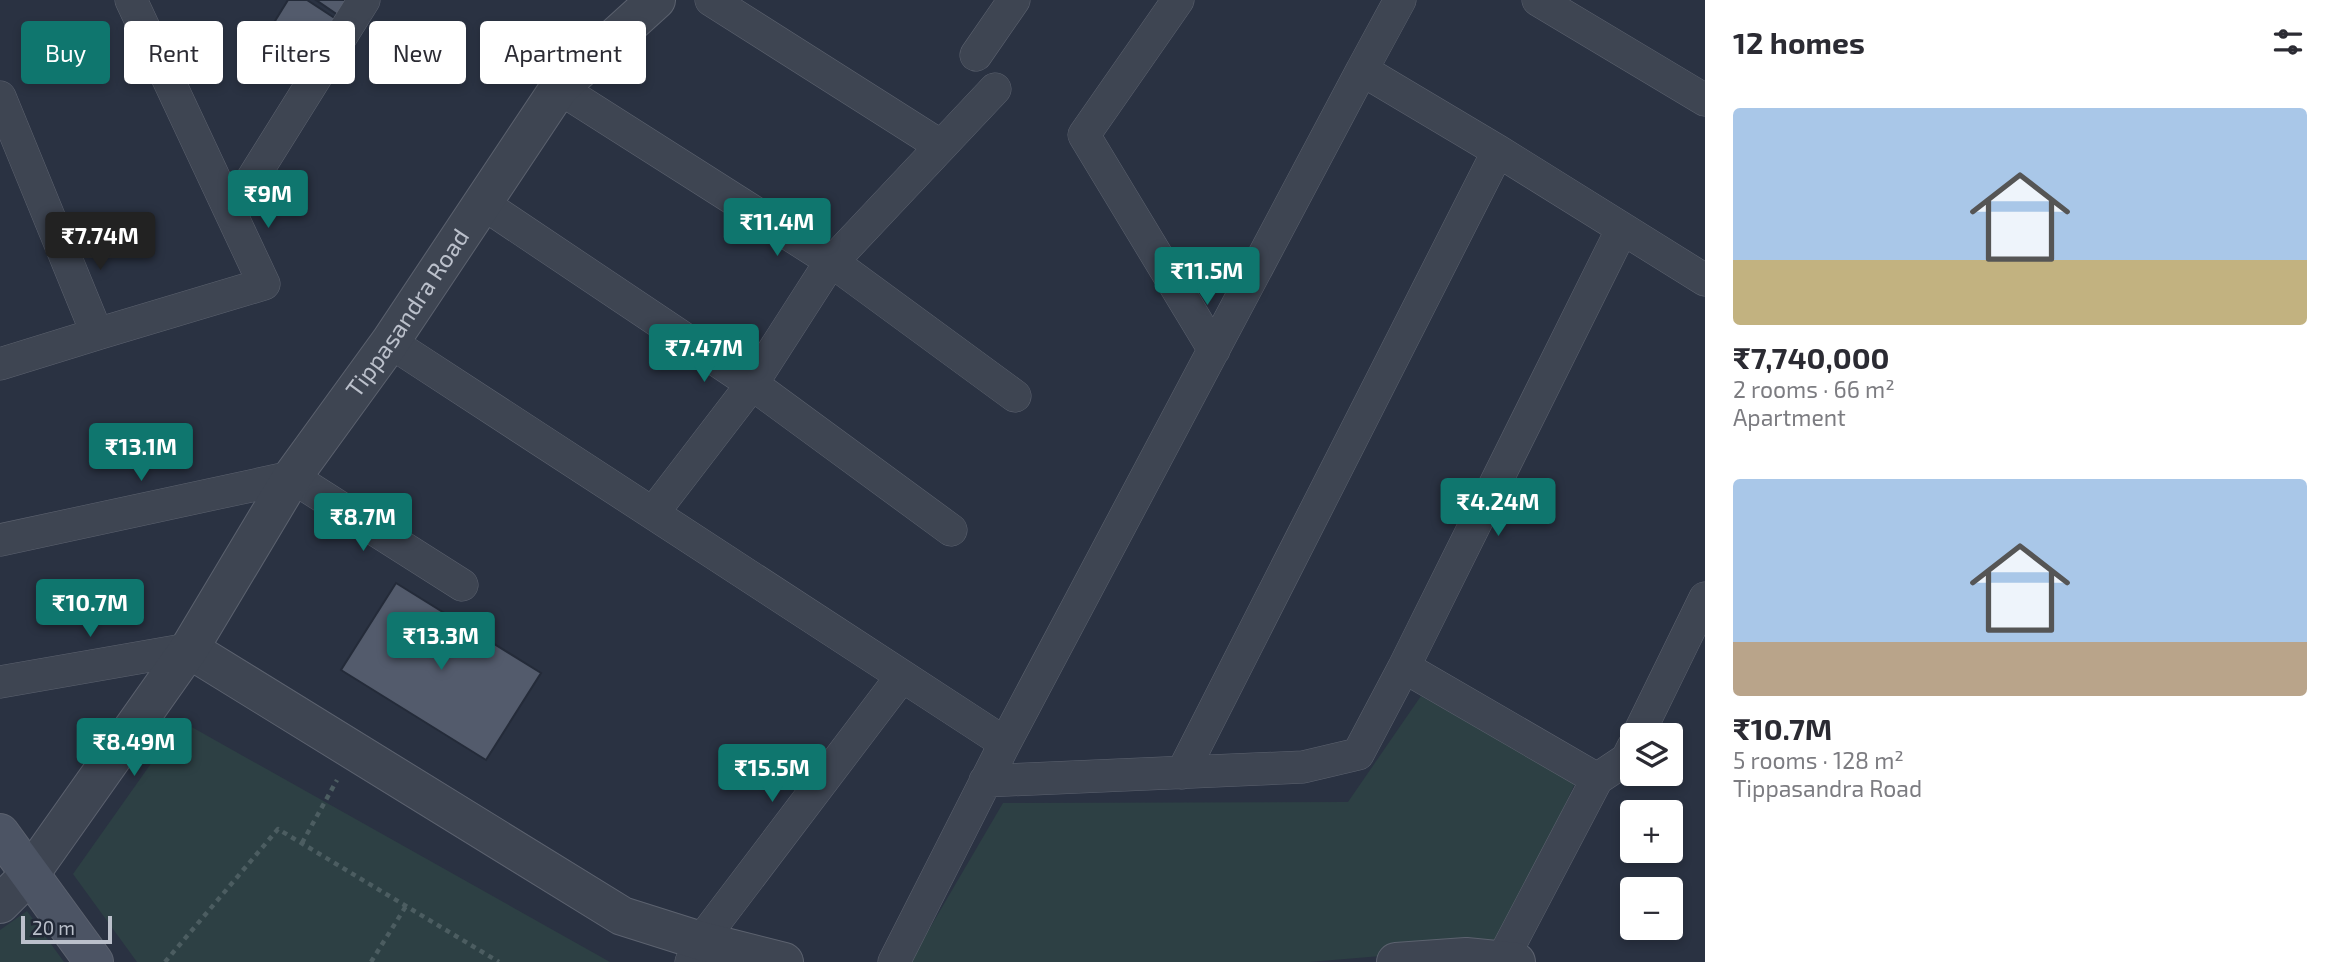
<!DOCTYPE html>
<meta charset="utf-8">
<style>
body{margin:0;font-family:"Exo 2",sans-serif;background:#f7f7f7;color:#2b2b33;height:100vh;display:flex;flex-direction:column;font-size:26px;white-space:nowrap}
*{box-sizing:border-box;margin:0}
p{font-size:23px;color:#7c7c81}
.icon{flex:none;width:38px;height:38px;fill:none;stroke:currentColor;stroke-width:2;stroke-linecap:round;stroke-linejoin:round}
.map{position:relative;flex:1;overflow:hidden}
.sheet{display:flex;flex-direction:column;background:#fff;width:630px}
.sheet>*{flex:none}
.guide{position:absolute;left:21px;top:21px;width:665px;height:63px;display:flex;gap:14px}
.tools{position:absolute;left:1620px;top:723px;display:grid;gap:14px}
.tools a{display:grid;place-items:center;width:63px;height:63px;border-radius:7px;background:#fff;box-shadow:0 4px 10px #0003;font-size:35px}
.scale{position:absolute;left:21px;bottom:18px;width:91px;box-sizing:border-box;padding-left:7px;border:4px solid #bbc0cb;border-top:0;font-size:19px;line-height:24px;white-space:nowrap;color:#bbc0cb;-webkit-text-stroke:5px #222937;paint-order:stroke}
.price{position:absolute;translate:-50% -60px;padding:0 16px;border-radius:7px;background:#0f766e;color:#fff;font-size:23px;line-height:46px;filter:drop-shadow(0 2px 4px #0008)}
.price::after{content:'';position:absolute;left:50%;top:42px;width:21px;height:16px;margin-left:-10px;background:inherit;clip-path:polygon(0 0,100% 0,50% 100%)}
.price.on{background:#222;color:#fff}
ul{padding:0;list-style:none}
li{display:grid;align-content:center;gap:14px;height:371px;padding:0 28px}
li span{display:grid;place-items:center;height:217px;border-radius:7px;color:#555}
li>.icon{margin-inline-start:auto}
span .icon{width:126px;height:126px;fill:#fffc;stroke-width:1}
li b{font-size:30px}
h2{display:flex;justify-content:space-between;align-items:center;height:84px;padding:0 28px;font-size:30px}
.chip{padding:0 24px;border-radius:7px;background:#fff;box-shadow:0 4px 10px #0003;font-size:24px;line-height:63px}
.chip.on{background:#0f766e;color:#fff}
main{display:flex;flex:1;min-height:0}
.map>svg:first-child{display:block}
</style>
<main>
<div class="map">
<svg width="1705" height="962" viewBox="0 0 1705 962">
<rect width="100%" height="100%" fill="#2a3242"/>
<path fill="#2d4044" d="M 1421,696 L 1575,783 L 1501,946 L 1309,962 L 910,962 L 1003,803 L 1348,802 Z
M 181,721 L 610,962 L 137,962 L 73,874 Z
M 27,911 L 64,962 L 0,962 L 0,930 Z"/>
<path fill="#535b6c" stroke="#242b39" stroke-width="2" d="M 288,0 L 307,0 L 336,19 L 317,48 L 275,21 Z
M 316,0 L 348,0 L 338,15 Z
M 273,26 L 311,51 L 293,78 L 255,53 Z
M 396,583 L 541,673 L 486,760 L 341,670 Z"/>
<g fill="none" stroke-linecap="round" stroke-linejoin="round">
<g stroke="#5c626f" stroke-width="33">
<path id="minor" d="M 711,0 L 941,146
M 1178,0 L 1084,135 L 1214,350
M 1538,0 L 1705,100
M 976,55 L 1014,0
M 1362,70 L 1400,0
M 559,88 L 831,261 L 1015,396
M 0,97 L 97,334 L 0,364
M 482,203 L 752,384 L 951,530
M 231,213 L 364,0
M 1622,229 L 1404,667 L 1597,779 L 1627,759 L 1633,747
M 97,334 L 264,284 L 131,0
M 390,342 L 1005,743
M 653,513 L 752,384 L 831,261 L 833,261 L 995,89
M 0,540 L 292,477 L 462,585
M 0,682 L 189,649
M 1638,735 L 1705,598
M 1182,773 L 1498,151
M 985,781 L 1303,767 L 1358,754 L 1404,667
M 1502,960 L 1597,779
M 691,962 L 701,941 L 902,676
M 894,962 L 1005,743 L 1362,70 L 1498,151 L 1705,280"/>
</g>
<g stroke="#5c626f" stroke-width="40">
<g id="tertiary">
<path d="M 189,649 L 622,916 L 701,941 L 784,962"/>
<path id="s1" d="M 0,904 L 30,874 L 189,649 L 292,477 L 390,342 L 559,88 L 656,0"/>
<path d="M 1396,962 L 1466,957 L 1516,962"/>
</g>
</g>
<g stroke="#5c626f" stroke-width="40">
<path id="secondary" d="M 0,833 L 94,962"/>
</g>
<path stroke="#4c5d61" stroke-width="4.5" stroke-dasharray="5 5" stroke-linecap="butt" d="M 302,843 L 337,780
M 165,962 L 278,829 L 499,962
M 371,962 L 406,906"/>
<use href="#minor" stroke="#3e4552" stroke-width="32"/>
<use href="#tertiary" stroke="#3e4552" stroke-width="38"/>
<use href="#secondary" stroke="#4c5464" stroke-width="38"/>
</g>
<g text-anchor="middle" stroke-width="5" stroke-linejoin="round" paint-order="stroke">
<g font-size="24" fill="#bbc0cb" stroke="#222937">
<text dy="8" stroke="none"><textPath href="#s1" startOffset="719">Tippasandra Road</textPath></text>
</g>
</g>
</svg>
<div class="tools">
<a><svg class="icon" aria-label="layers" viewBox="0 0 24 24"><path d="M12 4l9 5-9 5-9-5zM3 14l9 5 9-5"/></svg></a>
<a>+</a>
<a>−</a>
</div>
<div class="scale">20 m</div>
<b class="price" style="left:268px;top:230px">₹9M</b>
<b class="price" style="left:777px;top:258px">₹11.4M</b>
<b class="price on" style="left:100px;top:272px">₹7.74M</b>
<b class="price" style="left:1207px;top:307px">₹11.5M</b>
<b class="price" style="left:704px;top:384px">₹7.47M</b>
<b class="price" style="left:141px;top:483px">₹13.1M</b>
<b class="price" style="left:1498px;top:538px">₹4.24M</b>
<b class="price" style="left:363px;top:553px">₹8.7M</b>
<b class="price" style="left:90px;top:639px">₹10.7M</b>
<b class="price" style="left:441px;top:672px">₹13.3M</b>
<b class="price" style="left:134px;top:778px">₹8.49M</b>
<b class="price" style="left:772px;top:804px">₹15.5M</b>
<div class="guide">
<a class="chip on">Buy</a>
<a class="chip">Rent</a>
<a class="chip">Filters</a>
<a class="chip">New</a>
<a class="chip">Apartment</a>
</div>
</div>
<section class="sheet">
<h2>12 homes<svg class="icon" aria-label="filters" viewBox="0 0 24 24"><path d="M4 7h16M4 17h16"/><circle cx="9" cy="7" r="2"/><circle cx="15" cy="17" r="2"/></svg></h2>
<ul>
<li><span style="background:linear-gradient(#a9c7e8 70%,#c2b280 0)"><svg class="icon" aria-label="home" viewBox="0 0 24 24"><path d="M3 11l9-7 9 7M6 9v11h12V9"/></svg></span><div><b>₹7,740,000</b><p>2 rooms · 66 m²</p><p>Apartment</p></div></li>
<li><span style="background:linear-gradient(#a9c7e8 75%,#b9a48a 0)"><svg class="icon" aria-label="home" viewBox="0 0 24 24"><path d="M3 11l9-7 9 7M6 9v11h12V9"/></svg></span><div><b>₹10.7M</b><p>5 rooms · 128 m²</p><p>Tippasandra Road</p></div></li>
</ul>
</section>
</main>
